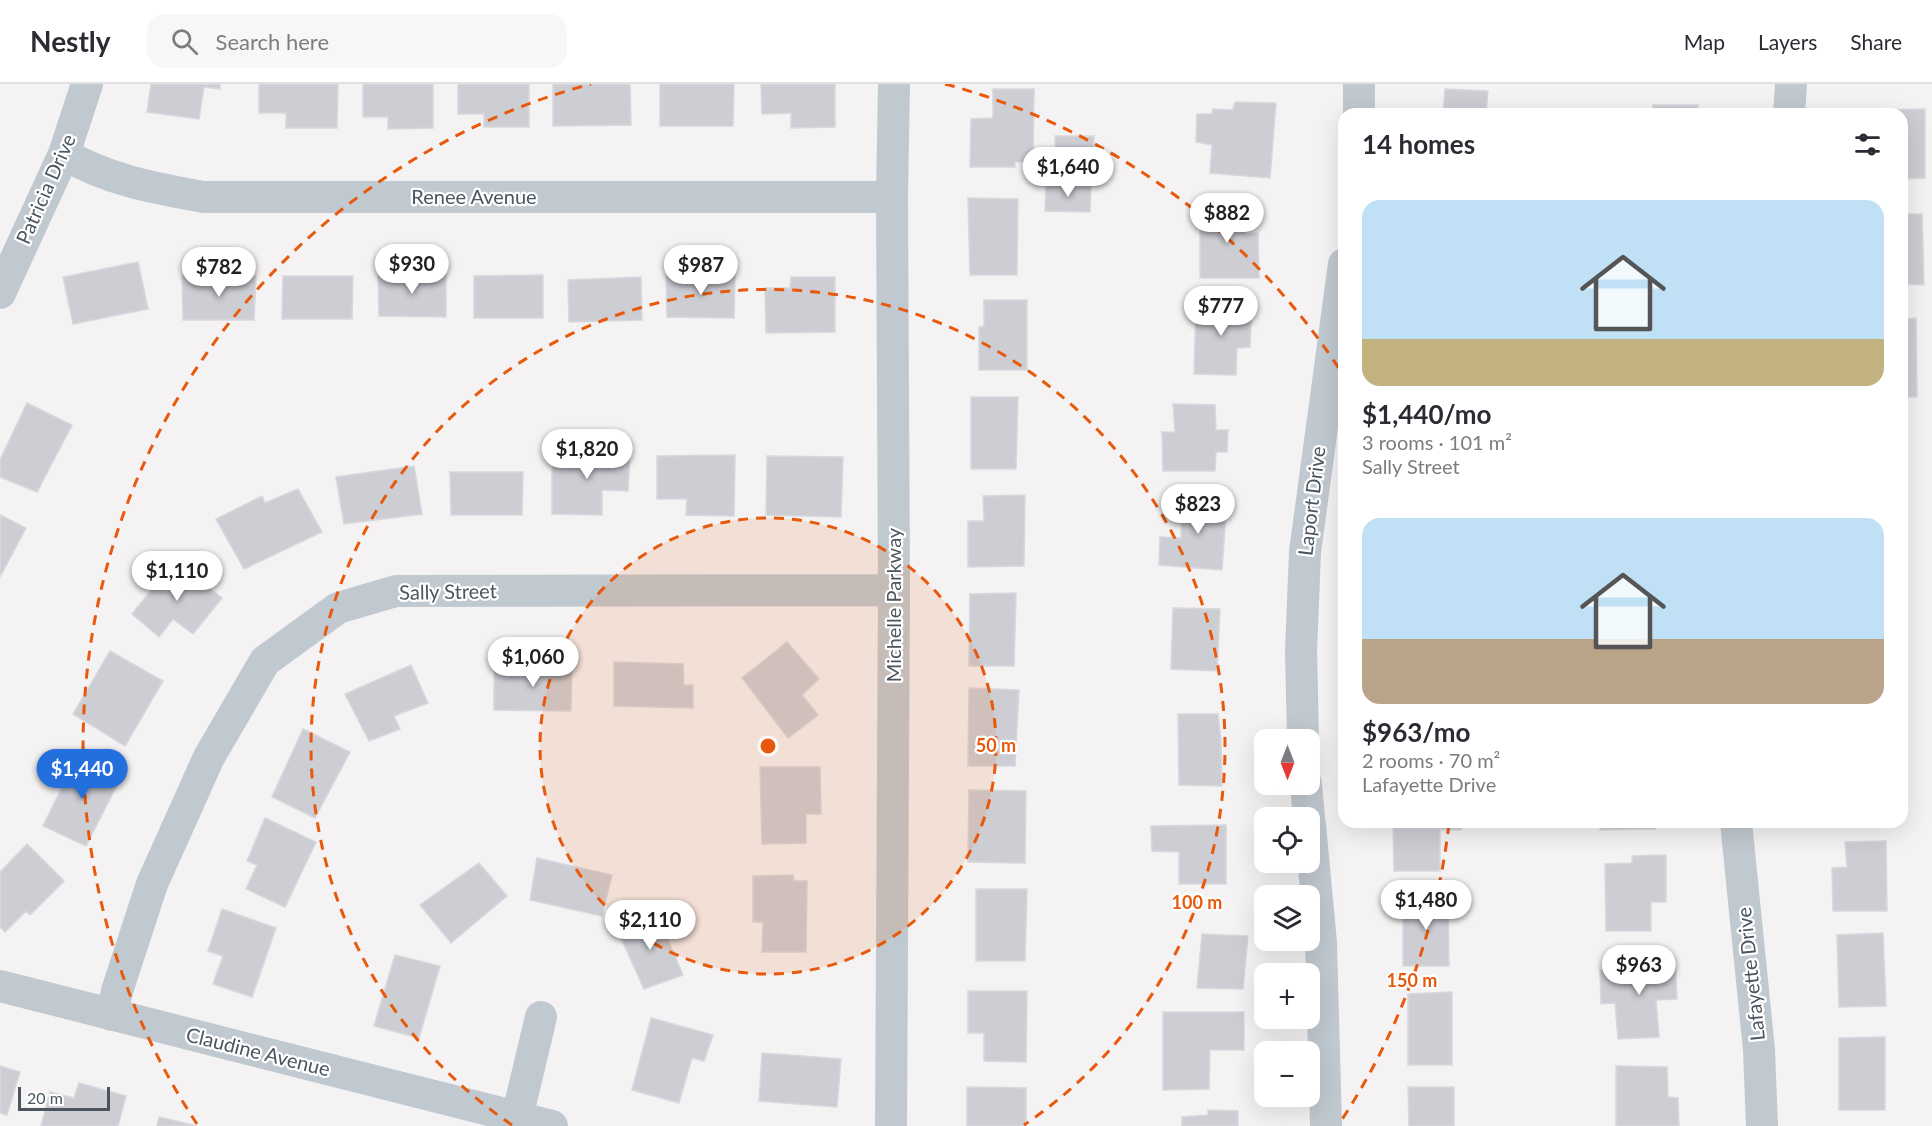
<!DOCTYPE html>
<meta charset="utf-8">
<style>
body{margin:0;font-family:Lato,sans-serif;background:#f7f7f7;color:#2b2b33;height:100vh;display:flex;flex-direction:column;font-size:22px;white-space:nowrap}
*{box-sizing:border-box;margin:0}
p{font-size:20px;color:#7c7c81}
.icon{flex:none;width:33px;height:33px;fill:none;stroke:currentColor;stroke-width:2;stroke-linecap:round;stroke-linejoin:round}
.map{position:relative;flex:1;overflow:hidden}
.drawer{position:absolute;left:1338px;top:24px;width:570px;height:720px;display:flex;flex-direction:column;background:#fff;border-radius:18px;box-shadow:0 6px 24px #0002}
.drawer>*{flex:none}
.needle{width:39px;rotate:180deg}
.buttons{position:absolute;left:1254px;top:645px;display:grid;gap:12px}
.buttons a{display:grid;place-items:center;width:66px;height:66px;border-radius:12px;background:#fff;box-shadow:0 6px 24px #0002;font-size:30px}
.scale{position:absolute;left:18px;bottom:15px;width:92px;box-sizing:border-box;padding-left:6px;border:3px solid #4b555f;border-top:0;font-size:16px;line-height:21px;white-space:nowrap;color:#4b555f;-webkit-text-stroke:4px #fff;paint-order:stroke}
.price{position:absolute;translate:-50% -51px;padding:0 14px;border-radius:21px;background:#fff;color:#222;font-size:20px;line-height:39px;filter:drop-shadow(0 2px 3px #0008)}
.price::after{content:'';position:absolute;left:50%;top:36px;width:18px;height:14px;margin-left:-9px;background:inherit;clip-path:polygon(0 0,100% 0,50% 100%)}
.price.selected{background:#236fde;color:#fff}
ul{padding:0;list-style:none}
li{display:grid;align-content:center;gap:12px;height:318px;padding:0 24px}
li span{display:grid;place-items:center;height:186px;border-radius:18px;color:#555}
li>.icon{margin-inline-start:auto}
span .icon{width:108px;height:108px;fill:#fffc;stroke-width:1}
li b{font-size:26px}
h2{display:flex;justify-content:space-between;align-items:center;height:72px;padding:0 24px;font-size:26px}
header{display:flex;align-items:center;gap:36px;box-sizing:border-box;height:84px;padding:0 30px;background:#fff;border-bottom:2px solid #e1e1e2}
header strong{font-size:28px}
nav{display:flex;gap:33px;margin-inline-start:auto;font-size:21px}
.search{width:420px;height:54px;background:#f7f7f7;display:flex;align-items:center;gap:15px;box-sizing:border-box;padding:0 21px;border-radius:18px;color:#7c7c81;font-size:22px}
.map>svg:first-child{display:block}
</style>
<header>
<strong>Nestly</strong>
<div class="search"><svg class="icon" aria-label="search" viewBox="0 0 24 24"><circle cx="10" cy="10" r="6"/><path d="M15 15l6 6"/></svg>Search here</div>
<nav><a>Map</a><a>Layers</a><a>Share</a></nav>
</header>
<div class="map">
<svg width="1932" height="1042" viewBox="0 0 1932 1042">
<rect width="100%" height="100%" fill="#f4f2f2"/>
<path fill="#ccced4" stroke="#d7d8dd" stroke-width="1.5" d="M 151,0 L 220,0 L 220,5 L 204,3 L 199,35 L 147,28 Z
M 259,0 L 338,0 L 337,44 L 286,44 L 286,29 L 259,29 Z
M 363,0 L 433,0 L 433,44 L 388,45 L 388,33 L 363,33 Z
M 458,0 L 529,0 L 529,43 L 484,43 L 484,30 L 458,30 Z
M 553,0 L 630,0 L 631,41 L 553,42 Z
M 660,0 L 734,0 L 733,42 L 660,42 Z
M 761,0 L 835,0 L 835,43 L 791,44 L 791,29 L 762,30 Z
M 993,5 L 1034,5 L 1033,78 L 1015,78 L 1015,83 L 970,83 L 971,35 L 993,34 Z
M 1445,5 L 1488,7 L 1486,30 L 1443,30 Z
M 1235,18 L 1276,19 L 1270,94 L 1210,89 L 1212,61 L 1196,58 L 1197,30 L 1212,30 L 1213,25 L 1233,26 Z
M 1653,21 L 1698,21 L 1698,30 L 1653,30 Z
M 1925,25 L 1925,94 L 1902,95 L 1902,30 L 1883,30 L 1883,26 Z
M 1055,52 L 1094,52 L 1093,92 L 1056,91 Z
M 1046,101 L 1091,102 L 1090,128 L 1045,127 Z
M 968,114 L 1018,115 L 1017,191 L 970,191 Z
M 1245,122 L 1246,150 L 1258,149 L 1259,194 L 1200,194 L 1200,123 Z
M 1902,130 L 1922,130 L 1924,201 L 1902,200 Z
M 138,178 L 148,225 L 73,240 L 63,193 Z
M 378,189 L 446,190 L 446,233 L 379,232 Z
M 543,191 L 543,234 L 474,234 L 474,192 Z
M 735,191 L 734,234 L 667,233 L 666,192 Z
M 182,192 L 256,192 L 254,236 L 183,236 Z
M 283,192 L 353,192 L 352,235 L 282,235 Z
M 641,193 L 642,236 L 569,238 L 568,196 Z
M 791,193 L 835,193 L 835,248 L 766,249 L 765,204 L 790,204 Z
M 984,216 L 1027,216 L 1027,286 L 979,286 L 979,243 L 984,242 Z
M 1196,220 L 1252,220 L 1250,263 L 1237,264 L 1236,291 L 1194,290 Z
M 1916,234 L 1917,313 L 1902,313 L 1902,235 Z
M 971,313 L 1018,313 L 1016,385 L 971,385 Z
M 27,319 L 72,341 L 37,408 L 0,393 L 0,376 Z
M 1173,320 L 1215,321 L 1216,346 L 1228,346 L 1227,368 L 1216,368 L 1215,387 L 1163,387 L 1162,348 L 1175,348 Z
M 552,367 L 630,368 L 628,407 L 602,406 L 602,431 L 552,430 Z
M 735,371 L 734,432 L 686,431 L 687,415 L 657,415 L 657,372 Z
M 767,372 L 843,373 L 841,433 L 766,431 Z
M 414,382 L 422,430 L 344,440 L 336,393 Z
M 450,388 L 523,388 L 522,431 L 451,431 Z
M 298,405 L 322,448 L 244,485 L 216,435 L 262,412 L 265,419 Z
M 1182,410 L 1227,413 L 1222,486 L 1159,481 L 1160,453 L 1181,454 Z
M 1025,411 L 1024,482 L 968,483 L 968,437 L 984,437 L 983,412 Z
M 0,431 L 26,444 L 0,493 Z
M 175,477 L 222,514 L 193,550 L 173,535 L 159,553 L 132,530 Z
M 1016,509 L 1014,582 L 969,582 L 970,510 Z
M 1173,524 L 1220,525 L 1217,587 L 1171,585 Z
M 787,558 L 819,595 L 802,611 L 818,631 L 788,654 L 742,594 Z
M 110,567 L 163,597 L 125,662 L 73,630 Z
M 614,578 L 683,580 L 684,601 L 693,601 L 693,624 L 614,622 Z
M 411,581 L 428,619 L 394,632 L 400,645 L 369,657 L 345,610 Z
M 494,581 L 572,581 L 571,627 L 494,626 Z
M 969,604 L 1019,606 L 1015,682 L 968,682 Z
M 1178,630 L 1218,630 L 1221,656 L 1222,702 L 1179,701 Z
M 303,645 L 350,668 L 315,734 L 272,713 Z
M 78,671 L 122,691 L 86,762 L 43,742 Z
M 760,683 L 820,683 L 821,730 L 806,730 L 806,759 L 762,760 Z
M 969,706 L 1026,707 L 1025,779 L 968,778 Z
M 265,734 L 316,758 L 285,823 L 246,805 L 257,781 L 247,777 Z
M 1393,738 L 1461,738 L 1461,746 L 1440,746 L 1440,787 L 1394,787 Z
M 1600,738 L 1655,738 L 1655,745 L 1600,746 Z
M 1226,741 L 1226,800 L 1179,800 L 1179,768 L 1152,767 L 1151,742 Z
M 1886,757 L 1887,827 L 1833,827 L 1832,784 L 1847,783 L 1845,758 Z
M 27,760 L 64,797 L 30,831 L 26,827 L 5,848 L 0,843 L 0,788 Z
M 1666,771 L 1666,818 L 1651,818 L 1651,847 L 1606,847 L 1605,780 L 1632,779 L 1632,772 Z
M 537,774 L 612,791 L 602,832 L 530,816 Z
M 479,779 L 507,812 L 451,859 L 420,821 Z
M 793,791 L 794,797 L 807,797 L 806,868 L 762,868 L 763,838 L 753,838 L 753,792 Z
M 976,805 L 1027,805 L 1025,877 L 976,877 Z
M 1403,811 L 1448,811 L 1449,882 L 1403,882 Z
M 222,825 L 276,844 L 252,913 L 213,900 L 223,872 L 208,867 Z
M 656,827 L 683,891 L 644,905 L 617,845 Z
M 1883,849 L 1886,922 L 1839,923 L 1837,851 Z
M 1202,850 L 1248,852 L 1243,905 L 1197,904 Z
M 395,871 L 440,882 L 419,954 L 374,942 Z
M 1675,874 L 1677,915 L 1656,916 L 1659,953 L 1618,955 L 1615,919 L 1601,920 L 1600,886 L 1638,885 L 1639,878 Z
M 968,907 L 1027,907 L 1026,978 L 984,977 L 984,949 L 968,949 Z
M 1452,908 L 1452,981 L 1408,981 L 1408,910 Z
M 1163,928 L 1244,928 L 1244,966 L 1210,966 L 1209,1005 L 1163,1006 Z
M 651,934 L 713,951 L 704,977 L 692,974 L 679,1019 L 632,1006 Z
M 1885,953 L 1885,1026 L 1839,1026 L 1839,954 Z
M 762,969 L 841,975 L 837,1023 L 759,1017 Z
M 0,982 L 20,988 L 7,1031 L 0,1029 Z
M 1616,982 L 1667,983 L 1668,1013 L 1678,1014 L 1679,1042 L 1616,1042 Z
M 79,999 L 126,1012 L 118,1042 L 41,1042 L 50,1008 L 74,1014 Z
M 967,1003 L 1026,1004 L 1026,1042 L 967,1042 Z
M 1408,1003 L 1454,1003 L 1454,1042 L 1409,1042 Z
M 1208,1026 L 1238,1027 L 1238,1042 L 1182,1042 L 1182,1033 L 1208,1031 Z
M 159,1033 L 197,1042 L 157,1042 Z"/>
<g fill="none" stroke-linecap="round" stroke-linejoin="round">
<path stroke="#c1c9d0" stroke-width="32" d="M 1359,30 L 1359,0
M 1789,30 L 1791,0
M 64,70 C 107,96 155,104 204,113 L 892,113
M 0,209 L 64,70 L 87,0
M 1303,656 L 1301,567 L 1305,468 L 1344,180
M 1306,700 L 1309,734
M 1736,738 L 1759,966 L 1762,1042
M 1310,741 L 1321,859 L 1326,1042
M 0,902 L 552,1042
M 112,931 L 117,907 L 152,800 L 209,673 L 265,577 L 338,524 L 396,507 L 894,506
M 515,1042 L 541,933
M 891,1042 L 894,506 L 892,113 L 894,0"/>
</g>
<circle cx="768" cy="662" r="228" fill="#e8590c" fill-opacity=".12"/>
<g fill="none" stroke="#e8590c" stroke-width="3" stroke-dasharray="10 8">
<circle cx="768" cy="662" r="228"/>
<path d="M512 1041A457 457 0 1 1 1024 1041"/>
<path d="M1449 740A685 685 0 0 1 1339 1040M197 1040A685 685 0 0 1 591 0M945 0A685 685 0 0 1 1342 289"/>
</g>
<g text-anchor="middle" stroke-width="4.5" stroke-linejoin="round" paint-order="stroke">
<g font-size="20" fill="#4b555f" stroke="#fff">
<text transform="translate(46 105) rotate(-66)" y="7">Patricia Drive</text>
<text x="474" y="120">Renee Avenue</text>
<text transform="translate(1312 417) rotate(-83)" y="7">Laport Drive</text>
<text transform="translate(448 508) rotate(-1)" y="7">Sally Street</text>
<text transform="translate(894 521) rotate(-90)" y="7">Michelle Parkway</text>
<text transform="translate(1751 890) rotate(-96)" y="7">Lafayette Drive</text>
<text transform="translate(258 968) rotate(14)" y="7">Claudine Avenue</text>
</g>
</g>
<circle cx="768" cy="662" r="9" fill="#e8590c" stroke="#fff" stroke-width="3"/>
<g font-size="18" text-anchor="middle" font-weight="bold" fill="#e8590c" stroke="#fff" stroke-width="4.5" stroke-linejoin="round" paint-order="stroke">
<text x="996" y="668">50 m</text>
<text x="1197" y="825">100 m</text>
<text x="1412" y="903">150 m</text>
</g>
</svg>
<div class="buttons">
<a><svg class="needle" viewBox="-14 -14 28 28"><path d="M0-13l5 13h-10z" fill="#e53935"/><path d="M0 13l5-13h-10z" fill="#7c7c81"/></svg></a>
<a><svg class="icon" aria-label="locate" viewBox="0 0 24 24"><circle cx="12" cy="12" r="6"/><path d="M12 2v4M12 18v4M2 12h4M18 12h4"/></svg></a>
<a><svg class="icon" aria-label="layers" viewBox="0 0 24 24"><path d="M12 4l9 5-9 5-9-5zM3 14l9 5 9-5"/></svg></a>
<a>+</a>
<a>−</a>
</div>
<div class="scale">20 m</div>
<b class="price" style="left:1068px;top:114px">$1,640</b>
<b class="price" style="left:1227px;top:160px">$882</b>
<b class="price" style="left:412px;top:211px">$930</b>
<b class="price" style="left:701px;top:212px">$987</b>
<b class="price" style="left:219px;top:214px">$782</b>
<b class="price" style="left:1221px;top:253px">$777</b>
<b class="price" style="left:587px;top:396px">$1,820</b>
<b class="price" style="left:1198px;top:451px">$823</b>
<b class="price" style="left:177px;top:518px">$1,110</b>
<b class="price" style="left:533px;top:604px">$1,060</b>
<b class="price selected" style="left:82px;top:716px">$1,440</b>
<b class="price" style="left:1426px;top:847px">$1,480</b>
<b class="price" style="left:650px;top:867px">$2,110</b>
<b class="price" style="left:1639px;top:912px">$963</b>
<section class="drawer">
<h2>14 homes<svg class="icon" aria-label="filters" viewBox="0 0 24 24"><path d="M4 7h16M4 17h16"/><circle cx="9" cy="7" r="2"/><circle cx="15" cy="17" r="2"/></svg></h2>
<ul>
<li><span style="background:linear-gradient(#bfe0f5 75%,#c2b280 0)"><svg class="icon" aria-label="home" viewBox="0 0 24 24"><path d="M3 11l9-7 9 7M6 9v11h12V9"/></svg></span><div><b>$1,440/mo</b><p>3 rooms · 101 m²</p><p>Sally Street</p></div></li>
<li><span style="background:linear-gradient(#bfe0f5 65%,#b9a48a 0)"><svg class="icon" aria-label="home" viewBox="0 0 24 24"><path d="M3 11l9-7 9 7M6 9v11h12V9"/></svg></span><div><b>$963/mo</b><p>2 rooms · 70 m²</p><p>Lafayette Drive</p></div></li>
</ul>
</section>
</div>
